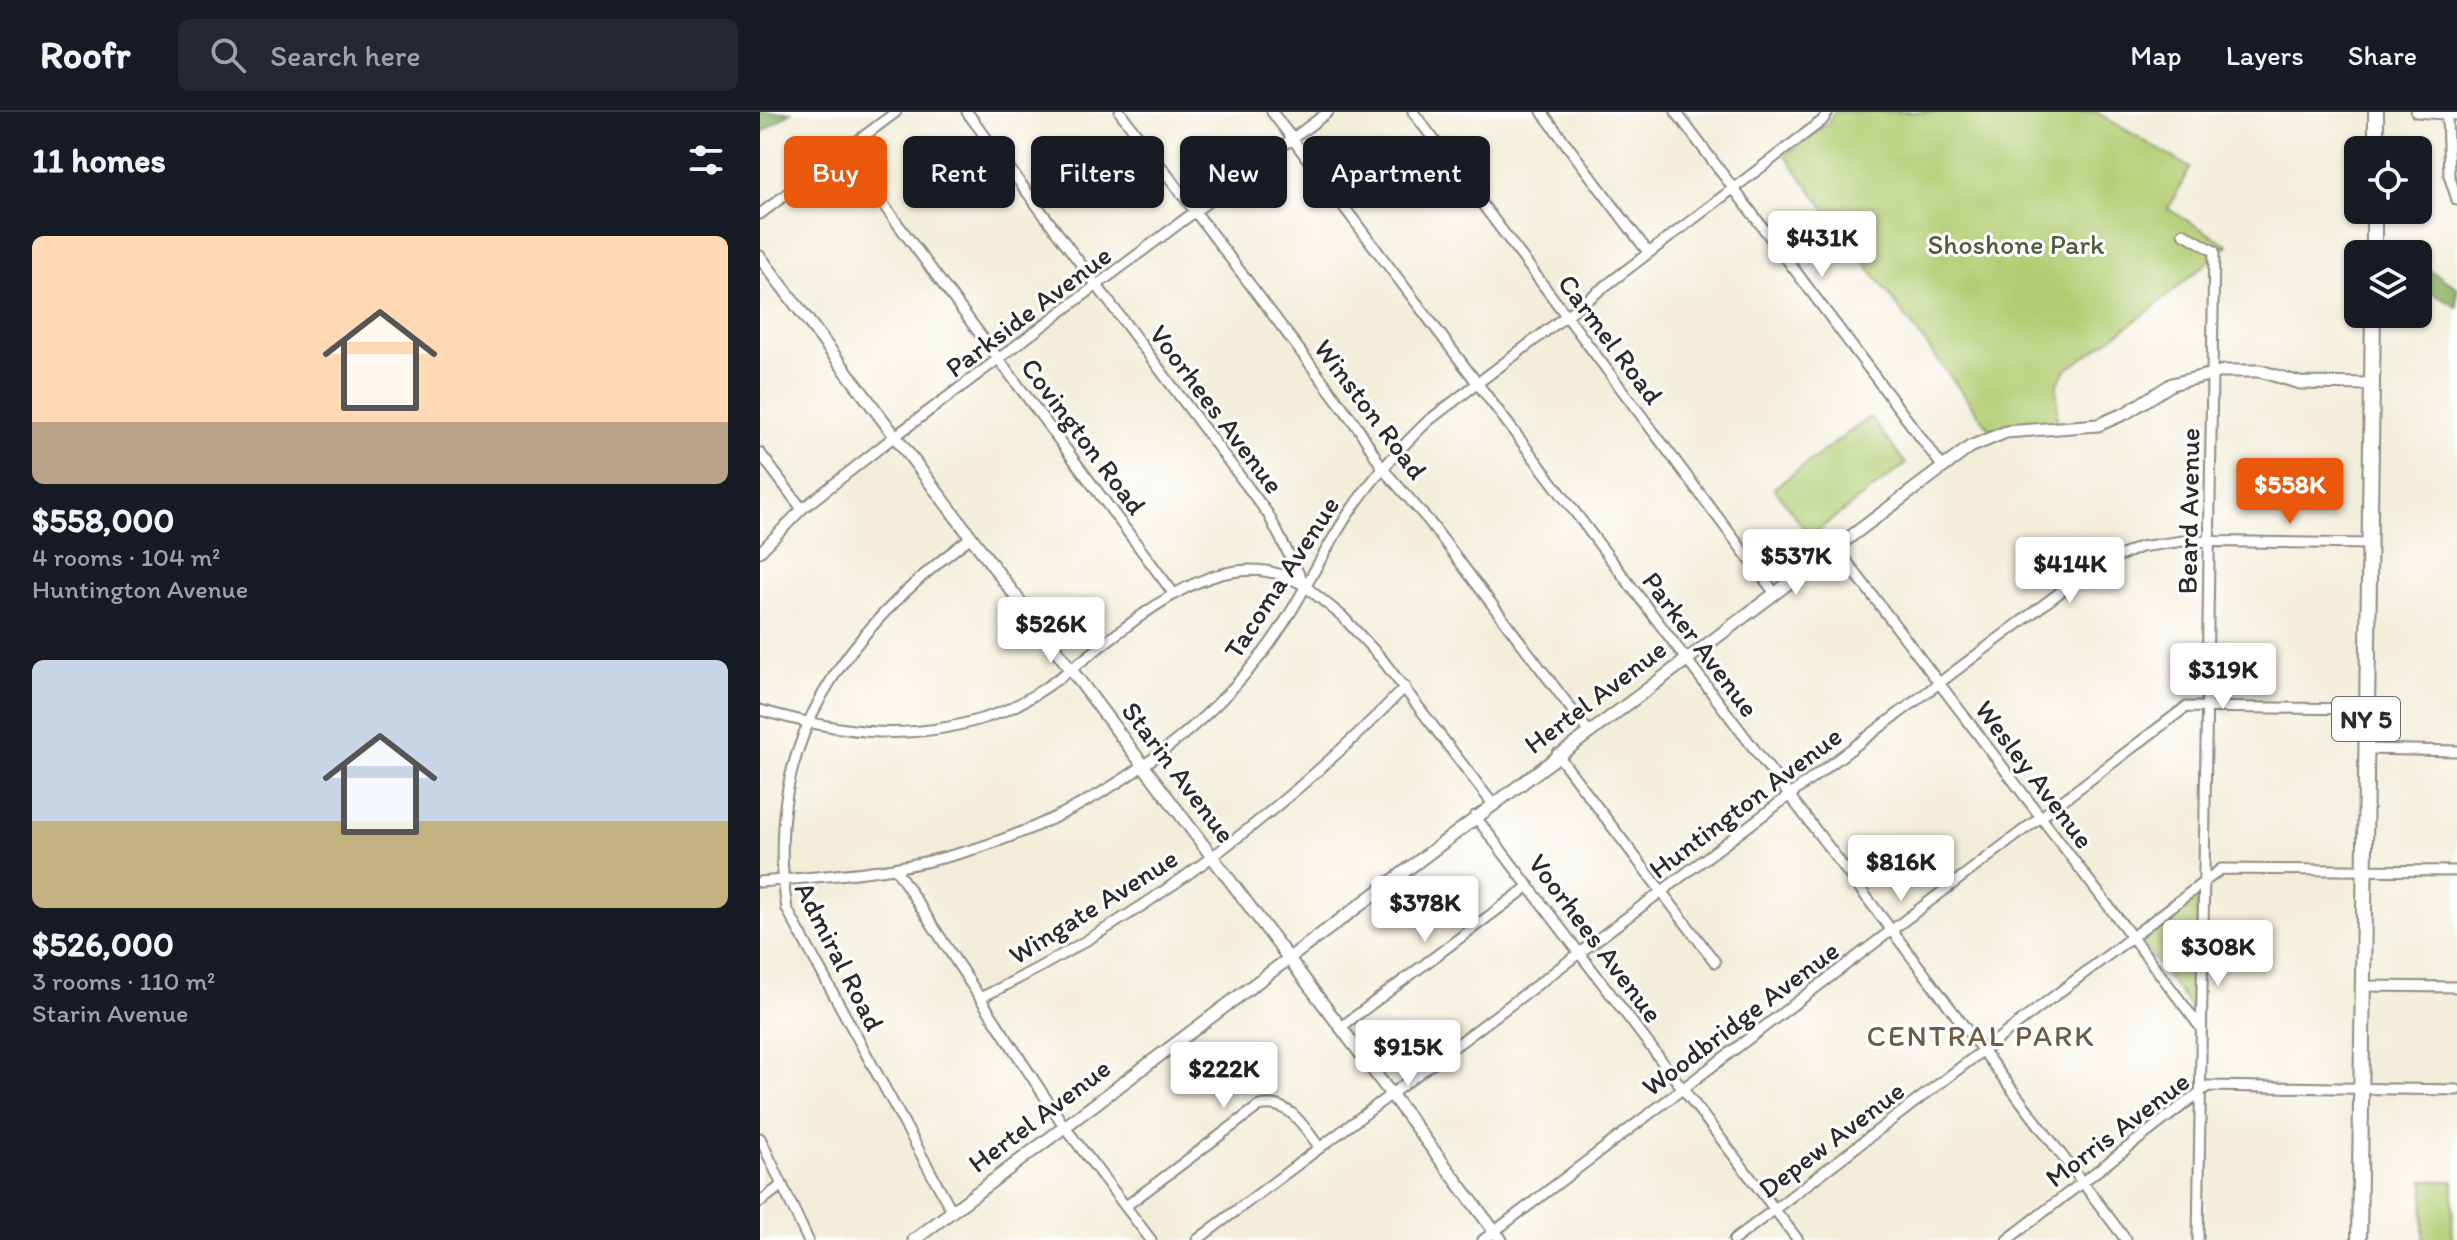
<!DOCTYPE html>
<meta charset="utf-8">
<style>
body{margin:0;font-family:Itim,sans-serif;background:#242831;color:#f1f3f6;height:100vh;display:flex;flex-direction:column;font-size:30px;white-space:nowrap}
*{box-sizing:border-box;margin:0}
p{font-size:26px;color:#9ea1a6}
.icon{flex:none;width:44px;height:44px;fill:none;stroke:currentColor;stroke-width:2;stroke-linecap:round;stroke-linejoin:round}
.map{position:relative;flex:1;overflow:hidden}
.panel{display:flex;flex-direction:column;background:#171b24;width:760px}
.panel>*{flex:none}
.guide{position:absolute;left:24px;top:24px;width:760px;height:72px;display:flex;gap:16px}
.buttons{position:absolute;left:1584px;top:24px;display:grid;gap:16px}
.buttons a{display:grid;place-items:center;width:88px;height:88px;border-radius:12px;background:#171b24;box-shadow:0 2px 6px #0004;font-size:40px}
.price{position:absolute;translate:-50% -68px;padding:0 18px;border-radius:8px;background:#fff;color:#222;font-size:26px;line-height:52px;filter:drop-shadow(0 2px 4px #0008)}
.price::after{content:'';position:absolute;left:50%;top:48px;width:24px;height:18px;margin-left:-12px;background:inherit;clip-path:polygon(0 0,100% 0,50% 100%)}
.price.selected{background:#ea580c;color:#fff}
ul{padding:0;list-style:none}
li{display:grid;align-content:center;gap:16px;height:424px;padding:0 32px}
li span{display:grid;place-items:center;height:248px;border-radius:12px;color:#555}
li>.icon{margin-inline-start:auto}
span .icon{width:144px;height:144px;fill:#fffc;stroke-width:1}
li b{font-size:34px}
h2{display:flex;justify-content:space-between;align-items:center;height:96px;padding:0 32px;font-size:34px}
.pill{padding:0 28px;border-radius:12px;background:#171b24;box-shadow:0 2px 6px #0004;font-size:28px;line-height:72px}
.pill.selected{background:#ea580c;color:#fff}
header{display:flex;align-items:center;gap:48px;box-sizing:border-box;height:112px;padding:0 40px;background:#171b24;border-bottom:2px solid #363941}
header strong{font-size:38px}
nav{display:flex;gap:44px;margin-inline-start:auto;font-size:28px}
.search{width:560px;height:72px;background:#242831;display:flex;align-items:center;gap:20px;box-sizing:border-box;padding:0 28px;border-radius:12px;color:#9ea1a6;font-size:30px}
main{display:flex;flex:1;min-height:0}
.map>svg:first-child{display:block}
</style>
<header>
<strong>Roofr</strong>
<div class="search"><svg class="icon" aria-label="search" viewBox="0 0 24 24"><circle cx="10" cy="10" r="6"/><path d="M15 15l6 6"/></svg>Search here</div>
<nav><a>Map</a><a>Layers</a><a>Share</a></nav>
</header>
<main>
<section class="panel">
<h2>11 homes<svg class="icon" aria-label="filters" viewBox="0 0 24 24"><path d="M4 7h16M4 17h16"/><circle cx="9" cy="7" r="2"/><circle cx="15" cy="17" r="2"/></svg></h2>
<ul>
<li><span style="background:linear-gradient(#ffd9b3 75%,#b9a48a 0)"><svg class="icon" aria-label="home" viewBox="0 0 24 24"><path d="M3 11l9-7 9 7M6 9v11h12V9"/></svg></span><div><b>$558,000</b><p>4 rooms · 104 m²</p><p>Huntington Avenue</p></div></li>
<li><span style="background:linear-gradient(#c9d6e8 65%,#c2b280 0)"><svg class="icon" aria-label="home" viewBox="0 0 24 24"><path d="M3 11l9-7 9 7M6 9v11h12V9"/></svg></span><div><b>$526,000</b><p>3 rooms · 110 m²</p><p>Starin Avenue</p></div></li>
</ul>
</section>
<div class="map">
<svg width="1697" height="1128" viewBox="0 0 1697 1128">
<rect width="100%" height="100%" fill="#fff"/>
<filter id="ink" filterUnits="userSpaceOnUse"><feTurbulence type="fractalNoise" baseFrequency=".0125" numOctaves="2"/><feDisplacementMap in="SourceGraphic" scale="16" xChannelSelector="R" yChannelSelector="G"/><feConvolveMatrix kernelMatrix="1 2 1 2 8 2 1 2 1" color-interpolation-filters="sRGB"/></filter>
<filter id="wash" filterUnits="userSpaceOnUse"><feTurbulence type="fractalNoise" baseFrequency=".006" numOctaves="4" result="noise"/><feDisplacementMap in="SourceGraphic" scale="32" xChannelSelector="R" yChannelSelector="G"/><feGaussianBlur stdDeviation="1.8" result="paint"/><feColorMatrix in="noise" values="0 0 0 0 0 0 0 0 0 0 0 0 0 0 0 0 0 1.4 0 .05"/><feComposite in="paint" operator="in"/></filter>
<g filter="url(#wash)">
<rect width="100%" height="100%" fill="#f3eeda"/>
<path fill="#b1cc71" stroke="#6e7c4e" stroke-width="2" d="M 1074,0 L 1336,0 L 1430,56 L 1408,97 L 1468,133 L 1389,199 L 1305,259 L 1297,273 L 1297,311 L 1265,311 L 1230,318 L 1025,43 L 1067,12 Z
M 1110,305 L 1146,352 L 1050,424 L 1014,376 Z
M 1438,779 L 1436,902 L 1378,826 Z
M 1664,1069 L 1693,1069 L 1692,1128 L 1663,1128 Z"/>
<path fill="#8cb063" stroke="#5c6e47" stroke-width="2" d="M 0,0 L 31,0 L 0,22 Z
M 1658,156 L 1666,156 L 1697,175 L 1697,195 L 1658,173 Z"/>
</g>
<g filter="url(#ink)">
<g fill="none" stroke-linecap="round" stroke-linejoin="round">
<g stroke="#8f8c82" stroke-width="13">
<path id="minor" d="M 207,0 L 508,402 L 545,474 L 582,504 L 621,546 L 732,691
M 360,0 L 599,317 L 623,357 L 668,408 L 828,619
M 512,0 L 1366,1128
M 653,0 L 1014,480
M 782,0 L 888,140
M 916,0 L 1182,354
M 1656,0 L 1697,3
M 1687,4 L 1689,63 L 1697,88
M 84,40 L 414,482
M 0,102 L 136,0
M 1423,121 L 1454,139 L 1438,1128
M 0,341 L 42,397
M 1075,434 L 1441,916
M 0,440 L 42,397 L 122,334 L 568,0
M 0,598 C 84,622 155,632 239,601 C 332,566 436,411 542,472
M 1605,637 L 1697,639
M 797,642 L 955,850
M 715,704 L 1038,1128
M 135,756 L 304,1014 L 391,1128
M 0,770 C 44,766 89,763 133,756 C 277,733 412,655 503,541 C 537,497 558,447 589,401 C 611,368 639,337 668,309 L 1062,9 L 1068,0
M 1601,874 L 1697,875
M 220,886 C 380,808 521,703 645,575
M 581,915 L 769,774
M 0,1026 L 48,1128
M 0,1090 L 22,1073
M 366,1094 L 499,994 C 529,986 544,1015 560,1036
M 192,1099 L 27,797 C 0,628 88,517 211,425
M 437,1128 L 1331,457 L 1380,435 L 1423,429 L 1610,432
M 723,1128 L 1426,595 L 1607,597
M 974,1128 L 1461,757 L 1697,759
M 1247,1128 L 1448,974 L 1697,978"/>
</g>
<g stroke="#8f8c82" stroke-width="15">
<path id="tertiary" d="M 0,145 L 741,1128
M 154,1128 L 1210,335 L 1246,320 L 1338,313 L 1366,301 L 1412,272 L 1464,259 L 1500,259 L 1540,271 L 1613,272"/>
</g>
<g stroke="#8f8c82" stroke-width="18">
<path id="primary" d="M 1616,38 L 1616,0
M 1614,142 L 1614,98
M 1599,1128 L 1613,202"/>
</g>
<use href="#minor" stroke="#fff" stroke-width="9"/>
<use href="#tertiary" stroke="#fff" stroke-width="11"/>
<use href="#primary" stroke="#fff" stroke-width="14"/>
</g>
</g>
<g text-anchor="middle" stroke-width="6" stroke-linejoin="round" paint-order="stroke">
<rect fill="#fff" stroke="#6b6b6b" stroke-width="2" x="1572" y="585" width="68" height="44" rx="6"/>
<g font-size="26" font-weight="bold" fill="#2b2b2b">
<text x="1606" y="616">NY 5</text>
</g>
<g font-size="28" fill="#535b40" stroke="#fff">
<text x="1256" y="142">Shoshone Park</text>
</g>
<g font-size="28" fill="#2b2b2b" stroke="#fff">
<text transform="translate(268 199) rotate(-37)" y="10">Parkside Avenue</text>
<text transform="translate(851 227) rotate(53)" y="10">Carmel Road</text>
<text transform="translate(457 297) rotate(53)" y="10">Voorhees Avenue</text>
<text transform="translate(611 297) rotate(53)" y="10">Winston Road</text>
<text transform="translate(324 324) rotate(53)" y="10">Covington Road</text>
<text transform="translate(1428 399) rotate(-89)" y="10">Beard Avenue</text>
<text transform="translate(521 465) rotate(-57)" y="10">Tacoma Avenue</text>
<text transform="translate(941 532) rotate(53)" y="10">Parker Avenue</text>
<text transform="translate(835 584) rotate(-37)" y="10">Hertel Avenue</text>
<text transform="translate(419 660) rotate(53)" y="10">Starin Avenue</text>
<text transform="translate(1275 662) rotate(53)" y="10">Wesley Avenue</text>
<text transform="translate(985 690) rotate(-37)" y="10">Huntington Avenue</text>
<text transform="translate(333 794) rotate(-32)" y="10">Wingate Avenue</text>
<text transform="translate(836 826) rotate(53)" y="10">Voorhees Avenue</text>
<text transform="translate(80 844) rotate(63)" y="10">Admiral Road</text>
<text transform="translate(980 906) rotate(-37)" y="10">Woodbridge Avenue</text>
<text transform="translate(279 1003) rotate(-37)" y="10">Hertel Avenue</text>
<text transform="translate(1357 1017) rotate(-37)" y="10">Morris Avenue</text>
<text transform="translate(1071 1027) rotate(-37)" y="10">Depew Avenue</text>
</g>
<g font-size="30" letter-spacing="2" fill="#6e5c49" stroke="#fff">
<text x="1221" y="934">CENTRAL PARK</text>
</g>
</g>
</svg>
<div class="buttons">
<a><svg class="icon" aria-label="locate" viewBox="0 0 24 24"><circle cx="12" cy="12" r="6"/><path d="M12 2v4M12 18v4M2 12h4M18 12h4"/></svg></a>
<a><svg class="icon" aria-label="layers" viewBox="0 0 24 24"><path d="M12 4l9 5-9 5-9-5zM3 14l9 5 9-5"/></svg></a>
</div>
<b class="price" style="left:1062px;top:167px">$431K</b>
<b class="price selected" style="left:1530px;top:414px">$558K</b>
<b class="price" style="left:1036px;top:485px">$537K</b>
<b class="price" style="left:1310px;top:493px">$414K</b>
<b class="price" style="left:291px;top:553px">$526K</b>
<b class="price" style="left:1463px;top:599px">$319K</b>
<b class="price" style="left:1141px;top:791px">$816K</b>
<b class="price" style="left:665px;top:832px">$378K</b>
<b class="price" style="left:1458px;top:876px">$308K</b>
<b class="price" style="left:648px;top:976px">$915K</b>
<b class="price" style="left:464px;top:998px">$222K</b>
<div class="guide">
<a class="pill selected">Buy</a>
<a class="pill">Rent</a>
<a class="pill">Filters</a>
<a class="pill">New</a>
<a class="pill">Apartment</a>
</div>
</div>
</main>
